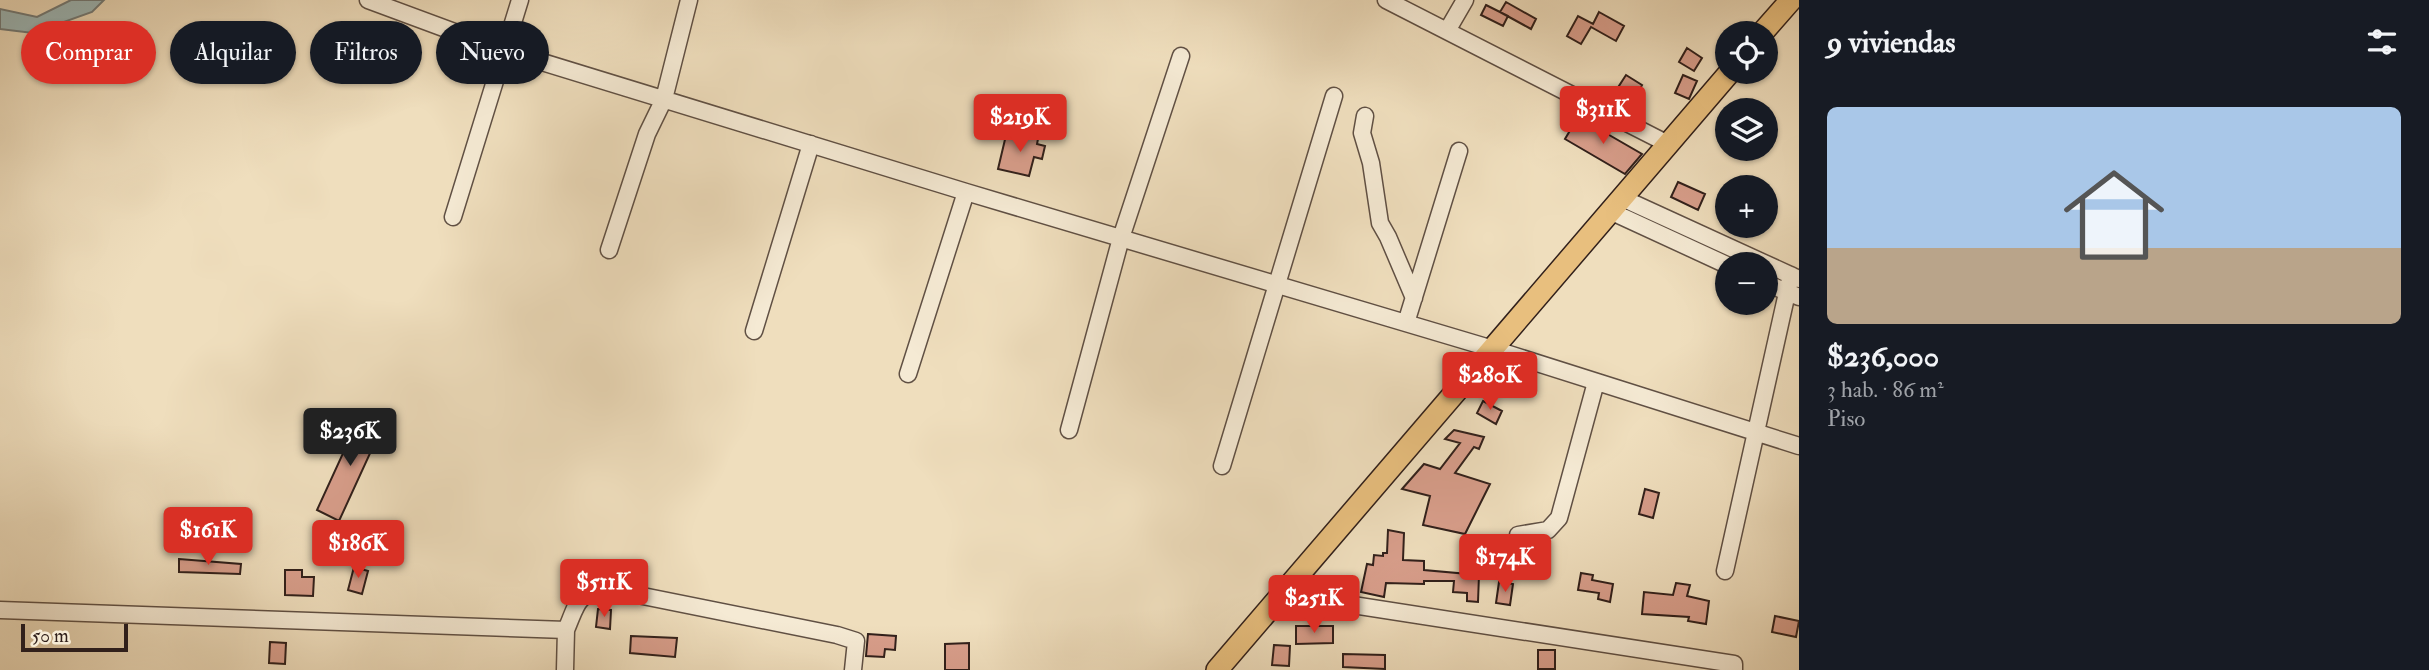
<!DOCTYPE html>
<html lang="es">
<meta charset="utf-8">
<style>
body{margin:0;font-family:"IM FELL Double Pica",serif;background:#242831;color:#f1f3f6;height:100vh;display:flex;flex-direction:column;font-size:26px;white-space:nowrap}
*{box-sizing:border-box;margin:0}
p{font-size:23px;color:#9ea1a6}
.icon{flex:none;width:38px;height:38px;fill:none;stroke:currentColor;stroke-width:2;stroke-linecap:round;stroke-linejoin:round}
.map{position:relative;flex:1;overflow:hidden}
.panel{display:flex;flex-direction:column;background:#171b24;width:630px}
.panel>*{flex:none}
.hud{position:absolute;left:21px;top:21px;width:665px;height:63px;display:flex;gap:14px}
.fabs{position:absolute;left:1715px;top:21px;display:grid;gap:14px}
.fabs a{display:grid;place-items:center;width:63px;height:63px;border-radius:50%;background:#171b24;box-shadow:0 2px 5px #0004;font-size:35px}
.scale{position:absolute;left:21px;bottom:18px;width:107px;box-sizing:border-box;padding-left:7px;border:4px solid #31201b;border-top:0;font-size:19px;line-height:24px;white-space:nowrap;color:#31201b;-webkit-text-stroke:5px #f5ead4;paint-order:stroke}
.price{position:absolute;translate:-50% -60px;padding:0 16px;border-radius:7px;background:#d93025;color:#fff;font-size:23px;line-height:46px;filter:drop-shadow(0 2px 4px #0008)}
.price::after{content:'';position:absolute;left:50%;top:42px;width:21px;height:16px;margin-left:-10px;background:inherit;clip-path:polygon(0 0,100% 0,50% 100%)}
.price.on{background:#222;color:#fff}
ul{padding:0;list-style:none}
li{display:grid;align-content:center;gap:14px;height:371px;padding:0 28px}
li span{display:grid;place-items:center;height:217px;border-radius:10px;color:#555}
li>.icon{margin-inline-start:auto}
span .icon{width:126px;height:126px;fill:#fffc;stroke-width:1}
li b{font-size:30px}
h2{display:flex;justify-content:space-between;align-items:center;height:84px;padding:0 28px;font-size:30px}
.tag{padding:0 24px;border-radius:32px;background:#171b24;box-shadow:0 2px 5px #0004;font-size:24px;line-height:63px}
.tag.on{background:#d93025;color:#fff}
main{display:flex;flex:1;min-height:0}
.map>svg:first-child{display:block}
</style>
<main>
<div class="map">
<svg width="1799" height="670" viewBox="0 0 1799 670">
<rect width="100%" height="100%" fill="#efdebd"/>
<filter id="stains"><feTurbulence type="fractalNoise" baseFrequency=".00286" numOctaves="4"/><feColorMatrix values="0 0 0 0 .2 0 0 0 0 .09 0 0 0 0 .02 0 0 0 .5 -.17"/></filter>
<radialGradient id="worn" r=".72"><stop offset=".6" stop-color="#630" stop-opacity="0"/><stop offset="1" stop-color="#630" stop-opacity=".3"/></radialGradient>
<path fill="#9dbabb" stroke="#727c7b" stroke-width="2" d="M 71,0 L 104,0 L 92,12 L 33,33 L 0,29 L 0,9 L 37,17 Z"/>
<path fill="#d89e8b" stroke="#31201b" stroke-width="2" d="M 1506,2 L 1536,19 L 1531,29 L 1500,12 Z
M 1486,5 L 1508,16 L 1503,26 L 1481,15 Z
M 1599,12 L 1624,26 L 1616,41 L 1591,27 L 1581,44 L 1567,36 L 1578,16 L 1593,24 Z
M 1687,48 L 1702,58 L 1694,71 L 1679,62 Z
M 1626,75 L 1642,85 L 1634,99 L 1617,89 Z
M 1683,75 L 1697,81 L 1689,99 L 1675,93 Z
M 1578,117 L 1642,154 L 1625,174 L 1565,139 Z
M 1007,131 L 1038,139 L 1037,144 L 1045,146 L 1042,159 L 1034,157 L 1029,176 L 998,169 Z
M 1678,182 L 1705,194 L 1698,210 L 1671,197 Z
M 1483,401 L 1502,411 L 1496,424 L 1477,413 Z
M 361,414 L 383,425 L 339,521 L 317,510 Z
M 1454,430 L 1484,437 L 1479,449 L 1474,447 L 1455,473 L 1490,484 L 1465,534 L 1423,525 L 1430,496 L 1402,489 L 1424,464 L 1440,469 L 1460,443 L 1445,439 Z
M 1645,489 L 1659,493 L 1653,518 L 1639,514 Z
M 1388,530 L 1404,533 L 1403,560 L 1424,561 L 1424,570 L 1479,575 L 1478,602 L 1467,601 L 1467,593 L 1453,592 L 1454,581 L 1424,581 L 1424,584 L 1386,583 L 1384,597 L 1361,592 L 1367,564 L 1373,565 L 1374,555 L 1383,556 L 1383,553 L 1387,553 Z
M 179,559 L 241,564 L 240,574 L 179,572 Z
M 354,567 L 368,571 L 362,594 L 348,590 Z
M 285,570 L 302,570 L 302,577 L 314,577 L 313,596 L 285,595 Z
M 1581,573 L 1593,575 L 1592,580 L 1613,584 L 1610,602 L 1598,599 L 1599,593 L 1578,590 Z
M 1499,582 L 1513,584 L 1510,605 L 1496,603 Z
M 1676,583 L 1690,585 L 1687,596 L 1709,601 L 1706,624 L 1688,621 L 1689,617 L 1642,614 L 1644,592 L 1673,595 Z
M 598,609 L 611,610 L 610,629 L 596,627 Z
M 1775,616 L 1799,621 L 1796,637 L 1772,632 Z
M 1296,626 L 1333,626 L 1333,643 L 1296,644 Z
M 868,634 L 896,636 L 895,650 L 885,649 L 884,657 L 866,656 Z
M 631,636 L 677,638 L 675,657 L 630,653 Z
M 270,642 L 286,643 L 285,664 L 269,663 Z
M 969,643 L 969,670 L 945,670 L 945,644 Z
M 1274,645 L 1290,646 L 1289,666 L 1272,665 Z
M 1538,650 L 1555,650 L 1555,669 L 1538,669 Z
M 1343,654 L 1385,655 L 1385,669 L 1343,667 Z"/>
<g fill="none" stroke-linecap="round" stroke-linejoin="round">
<g stroke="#605044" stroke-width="19">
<path id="minor" d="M 368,0 L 503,50 L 966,192 L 1493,349 L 1799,446
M 1386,0 L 1668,144
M 1447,31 L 1465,0
M 1365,116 L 1362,133 L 1371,163 L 1380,223 L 1388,237 L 1414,298
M 1622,198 L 1799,279
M 1610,211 L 1727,265
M 453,217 L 520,0
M 609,250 L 647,134 L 664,99 L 689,0
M 1766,283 L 1799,297
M 1406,323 L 1459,151
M 754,331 L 811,144
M 908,374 L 966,192
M 1069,430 L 1121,238 L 1181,56
M 1222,466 L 1334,96
M 1518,535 L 1548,530 L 1559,518 L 1596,382
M 1725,571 L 1791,275
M 1282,594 L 1734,664 L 1734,670
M 0,610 L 566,630 L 565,670
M 566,630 C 578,602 576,594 608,589 L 837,635 L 856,641 L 853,670"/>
</g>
<g stroke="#31201b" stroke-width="24">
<path id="major" d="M 1762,33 L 1791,0
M 1217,670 L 1730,72"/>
</g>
<use href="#minor" stroke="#f5ead4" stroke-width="16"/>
<use href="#major" stroke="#e8bf7e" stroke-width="21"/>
</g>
<rect width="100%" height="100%" filter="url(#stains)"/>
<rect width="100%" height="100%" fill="url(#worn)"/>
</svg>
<div class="fabs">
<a><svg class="icon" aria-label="locate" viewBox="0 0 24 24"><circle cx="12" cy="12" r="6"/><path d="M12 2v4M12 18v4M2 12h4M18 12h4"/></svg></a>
<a><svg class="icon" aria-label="layers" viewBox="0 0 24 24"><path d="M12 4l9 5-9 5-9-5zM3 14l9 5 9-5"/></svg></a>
<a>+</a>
<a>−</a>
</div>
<div class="scale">50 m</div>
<b class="price" style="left:1603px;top:146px">$311K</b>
<b class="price" style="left:1020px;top:154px">$219K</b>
<b class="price" style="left:1490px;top:412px">$280K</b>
<b class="price on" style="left:350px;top:468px">$236K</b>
<b class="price" style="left:208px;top:567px">$161K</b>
<b class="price" style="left:358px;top:580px">$186K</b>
<b class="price" style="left:1505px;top:594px">$174K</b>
<b class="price" style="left:604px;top:619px">$511K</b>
<b class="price" style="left:1314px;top:635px">$251K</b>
<div class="hud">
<a class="tag on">Comprar</a>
<a class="tag">Alquilar</a>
<a class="tag">Filtros</a>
<a class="tag">Nuevo</a>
</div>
</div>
<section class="panel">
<h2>9 viviendas<svg class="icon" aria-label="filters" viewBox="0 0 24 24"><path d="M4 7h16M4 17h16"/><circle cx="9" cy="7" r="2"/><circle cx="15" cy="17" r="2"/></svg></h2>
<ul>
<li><span style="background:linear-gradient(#a9c7e8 65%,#b9a48a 0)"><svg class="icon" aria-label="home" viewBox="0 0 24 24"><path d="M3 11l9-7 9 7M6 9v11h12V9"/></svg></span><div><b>$236,000</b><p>3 hab. · 86 m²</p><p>Piso</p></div></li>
</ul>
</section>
</main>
